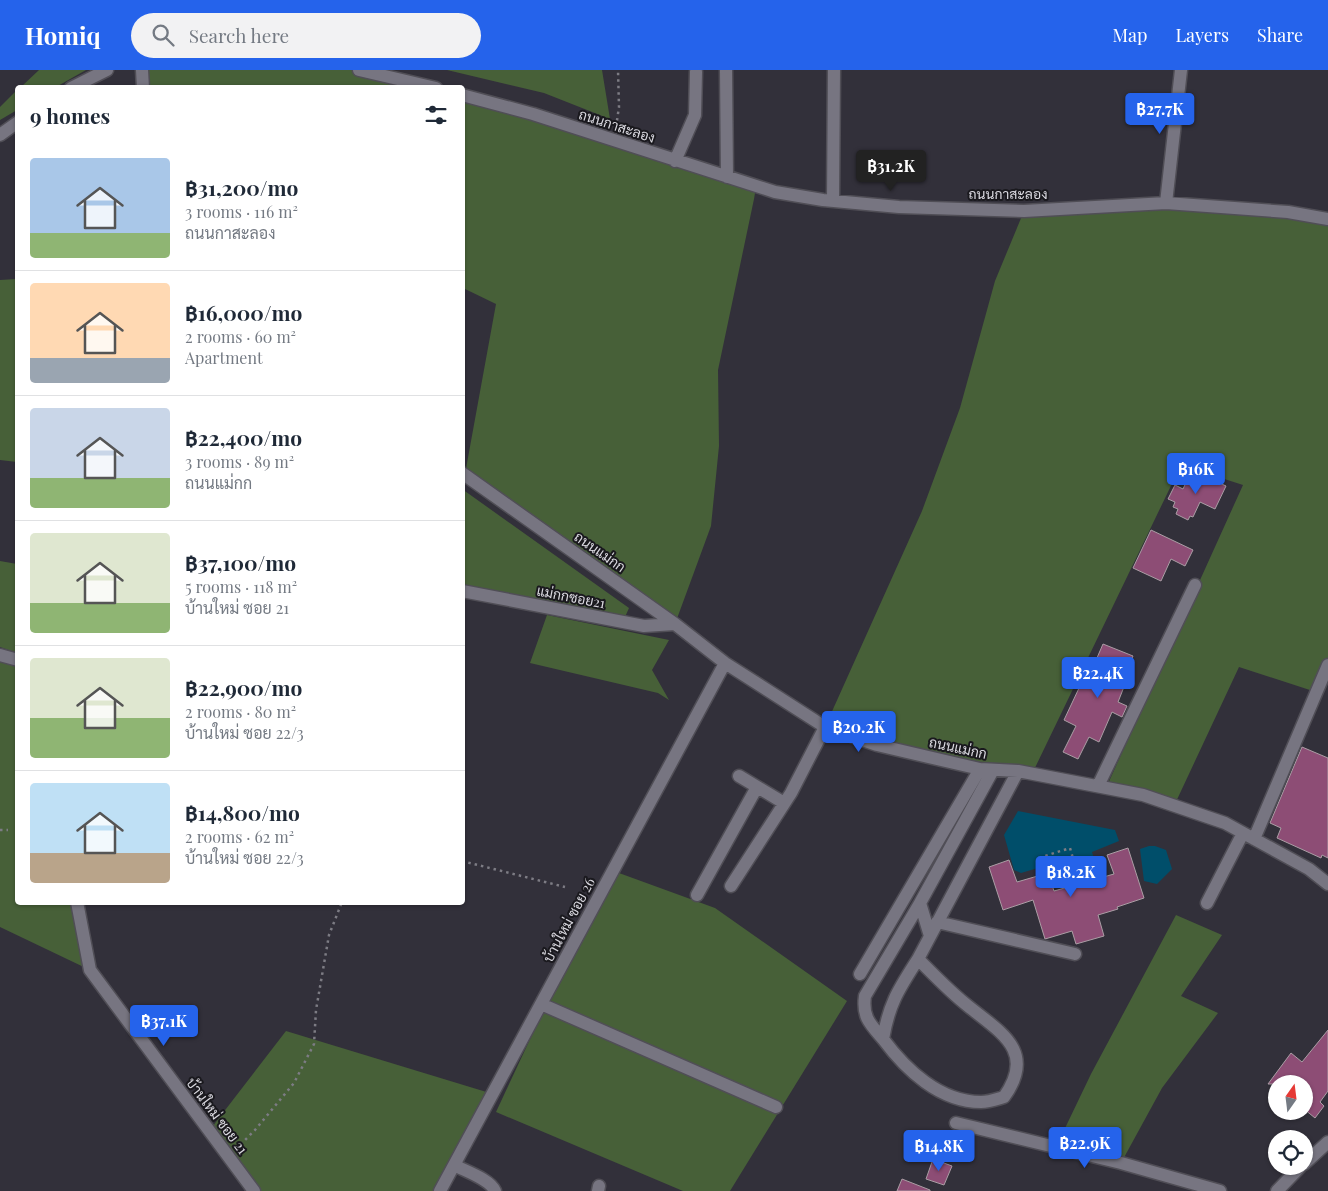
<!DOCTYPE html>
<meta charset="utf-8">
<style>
body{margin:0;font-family:"Playfair Display",Sarabun,serif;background:#f2f2f3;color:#1f2937;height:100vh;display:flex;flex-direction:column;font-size:19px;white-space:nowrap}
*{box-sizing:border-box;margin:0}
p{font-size:16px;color:#747a83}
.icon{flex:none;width:28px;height:28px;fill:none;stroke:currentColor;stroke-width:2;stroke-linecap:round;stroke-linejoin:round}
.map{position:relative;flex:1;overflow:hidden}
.side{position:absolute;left:15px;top:15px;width:450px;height:820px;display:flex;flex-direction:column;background:#fff;border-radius:5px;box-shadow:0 1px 4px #0004}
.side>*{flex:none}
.needle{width:32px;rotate:14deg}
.fabs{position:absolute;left:1268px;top:1005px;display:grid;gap:10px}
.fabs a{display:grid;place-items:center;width:45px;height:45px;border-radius:50%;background:#fff;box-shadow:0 1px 4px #0004;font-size:25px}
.price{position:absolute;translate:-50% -42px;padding:0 11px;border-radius:5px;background:#2563eb;color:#fff;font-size:16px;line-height:32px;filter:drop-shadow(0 1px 2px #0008)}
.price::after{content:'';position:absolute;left:50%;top:30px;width:15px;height:11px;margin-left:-8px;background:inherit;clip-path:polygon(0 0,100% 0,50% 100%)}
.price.active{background:#222;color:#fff}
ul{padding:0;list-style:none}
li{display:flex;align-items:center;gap:15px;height:125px;padding:0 15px}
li+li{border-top:1px solid #e0e1e3}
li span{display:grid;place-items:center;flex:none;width:140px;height:100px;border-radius:5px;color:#555}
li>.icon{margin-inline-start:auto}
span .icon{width:60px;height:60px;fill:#fffc;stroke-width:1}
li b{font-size:21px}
h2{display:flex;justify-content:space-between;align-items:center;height:60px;padding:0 15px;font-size:21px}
header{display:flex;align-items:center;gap:30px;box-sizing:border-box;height:70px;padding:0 25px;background:#2563eb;color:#fff}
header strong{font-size:24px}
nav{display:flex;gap:28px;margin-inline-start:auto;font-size:18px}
.search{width:350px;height:45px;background:#f2f2f3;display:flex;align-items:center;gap:12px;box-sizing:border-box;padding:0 18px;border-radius:28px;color:#747a83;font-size:19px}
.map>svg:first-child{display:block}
</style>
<header>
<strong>Homiq</strong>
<div class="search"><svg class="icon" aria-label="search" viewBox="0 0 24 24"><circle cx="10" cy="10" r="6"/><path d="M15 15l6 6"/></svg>Search here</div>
<nav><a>Map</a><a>Layers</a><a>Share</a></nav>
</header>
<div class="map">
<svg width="1328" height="1121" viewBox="0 0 1328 1121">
<rect width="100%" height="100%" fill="#32303a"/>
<path fill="#476038" d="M 39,0 L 86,0 L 56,17 L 21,17 Z
M 142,0 L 359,0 L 436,17 L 143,17 Z
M 447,0 L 602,0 L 610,49 L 544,23 Z
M 17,20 L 17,40 L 0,50 L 0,37 Z
M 462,25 L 756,117 L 754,129 L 718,300 L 719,376 L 711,456 L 675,554 L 465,404 L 496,234 L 463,218 Z
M 1114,135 L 1328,149 L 1328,595 L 1316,622 L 1239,597 L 1174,736 L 1106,718 L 1243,415 L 1181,395 L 1032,704 L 825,657 L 922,441 L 960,338 L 995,211 L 1024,141 Z
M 17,209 L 18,209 L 17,392 L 0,390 L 0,210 Z
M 462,419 L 629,538 L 625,547 L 463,515 Z
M 0,491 L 17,494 L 17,583 L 0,577 Z
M 547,545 L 669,570 L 652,600 L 669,630 L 658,623 L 530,593 Z
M 0,585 L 17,590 L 18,832 L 77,833 L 90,900 L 0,857 Z
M 619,803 L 715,838 L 847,931 L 730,1121 L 683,1121 L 496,1042 L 540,948 Z
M 1176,845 L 1222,865 L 1181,926 L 1218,943 L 1162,1018 L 1121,1093 L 1056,1077 L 1091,1004 Z
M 286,961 L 493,1024 L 440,1121 L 254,1121 L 209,1061 Z"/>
<path fill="#004e6a" d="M 1018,741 L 1115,760 L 1119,771 L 1092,782 L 1098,802 L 1060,816 L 1055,793 L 1021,803 L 1014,800 L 1004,765 Z
M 1149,776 L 1155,776 L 1166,780 L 1172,799 L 1157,814 L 1144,811 L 1140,779 Z"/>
<path fill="#8d4d75" stroke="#ab9ea5" d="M 1192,400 L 1226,416 L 1215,439 L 1200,432 L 1193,447 L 1190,446 L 1188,450 L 1176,444 L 1178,439 L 1173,437 L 1175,432 L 1168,429 L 1175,415 L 1183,419 Z
M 1151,460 L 1193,480 L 1185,496 L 1171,489 L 1161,511 L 1133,498 Z
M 1103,574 L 1133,586 L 1130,593 L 1133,594 L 1118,632 L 1127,636 L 1122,647 L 1112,642 L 1099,672 L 1089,667 L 1078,689 L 1063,682 L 1076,656 L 1064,650 L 1080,616 L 1084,618 Z
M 1302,677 L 1328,688 L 1328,788 L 1322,785 L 1321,788 L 1277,768 L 1281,758 L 1270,753 Z
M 1128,778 L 1144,828 L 1117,837 L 1118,839 L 1098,845 L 1104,866 L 1076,874 L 1072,861 L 1045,869 L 1033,830 L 1003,840 L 989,797 L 1009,790 L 1017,812 L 1048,803 L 1054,821 L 1114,804 L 1107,785 Z
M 1328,960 L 1328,1021 L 1320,1032 L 1324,1036 L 1315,1048 L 1304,1039 L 1304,1014 L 1268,1014 L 1291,983 L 1302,992 Z
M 933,1089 L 952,1096 L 944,1115 L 926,1109 Z
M 902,1109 L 930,1120 L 930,1121 L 897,1121 Z"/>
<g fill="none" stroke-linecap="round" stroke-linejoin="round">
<g stroke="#504e56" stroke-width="15">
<path id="minor" d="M 142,0 L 143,18
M 359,0 L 436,18
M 726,0 L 727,107
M 71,18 L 107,0
M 462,25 L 533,44 L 775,122 L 823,130 L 899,137 L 1024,141 L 1166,133 L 1288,142 L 1328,149
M 0,65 L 18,52
M 675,91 L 695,45 L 696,2
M 833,131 L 834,0
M 1166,133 L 1181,0
M 462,403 L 675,554 L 725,593 L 825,657 L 877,675 L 980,699 L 1018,701 L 1143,725 L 1225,753 L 1309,799 L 1328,814
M 462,521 L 644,556 L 675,554
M 0,585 L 18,590
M 739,706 L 784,733
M 1098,716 L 1195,515
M 1254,769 L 1328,595
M 731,816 L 791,723 L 825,657
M 697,825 L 757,717
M 77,832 L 90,900 L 254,1121
M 1207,833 L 1243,763
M 937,852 L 1075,884
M 930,866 L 920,833 L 993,700
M 918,889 C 934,905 950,922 968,936 C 1000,962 1037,981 1004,1027 C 997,1029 989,1032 981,1032 C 940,1032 906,1000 883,969 C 889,933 899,919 918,889 Z
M 918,889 L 1018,701
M 860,904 L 980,699
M 541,934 L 776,1037
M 883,969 C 870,954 862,947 865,926 L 920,833
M 956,1053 L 1121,1093 L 1220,1121
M 1304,1094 L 1328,1072
M 454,1095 C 465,1101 490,1109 495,1121
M 440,1121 L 725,593
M 598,1121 L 599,1116
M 1277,1121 L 1301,1096"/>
</g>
<path stroke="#7d7c84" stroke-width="2.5" stroke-dasharray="2.5 4" stroke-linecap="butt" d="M 616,57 L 619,37 L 618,0
M 0,760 L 8,760
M 462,791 L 565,817
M 1049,798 L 1045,786 L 1070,778 L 1080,813
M 236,1079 L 255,1060 L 294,1013 L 314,974 L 316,940 L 329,865 L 342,832"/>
<use href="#minor" stroke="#777581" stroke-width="12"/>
</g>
<g text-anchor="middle" stroke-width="4" stroke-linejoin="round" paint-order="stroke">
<g font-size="14" fill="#dad9e0" stroke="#1a191e">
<text transform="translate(617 56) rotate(18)" y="5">ถนนกาสะลอง</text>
<text x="1008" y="129">ถนนกาสะลอง</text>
<text transform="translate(600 482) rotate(35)" y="5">ถนนแม่กก</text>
<text transform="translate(571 527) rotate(11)" y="5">แม่กกซอย21</text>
<text transform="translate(958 678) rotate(12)" y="5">ถนนแม่กก</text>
<text transform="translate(569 850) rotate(-62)" y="5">บ้านใหม่ ซอย 26</text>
<text transform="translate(217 1046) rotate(53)" y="5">บ้านใหม่ ซอย 21</text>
</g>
</g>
</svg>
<div class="fabs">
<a><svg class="needle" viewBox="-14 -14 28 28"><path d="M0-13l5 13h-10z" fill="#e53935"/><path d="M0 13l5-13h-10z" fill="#747a83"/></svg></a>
<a><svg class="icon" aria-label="locate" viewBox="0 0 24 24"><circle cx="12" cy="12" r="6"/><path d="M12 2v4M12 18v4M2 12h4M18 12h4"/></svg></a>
</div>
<b class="price" style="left:1160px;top:65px">฿27.7K</b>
<b class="price active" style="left:891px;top:122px">฿31.2K</b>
<b class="price" style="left:1196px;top:425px">฿16K</b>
<b class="price" style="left:1098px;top:629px">฿22.4K</b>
<b class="price" style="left:859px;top:683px">฿20.2K</b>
<b class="price" style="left:1071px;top:828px">฿18.2K</b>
<b class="price" style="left:164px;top:977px">฿37.1K</b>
<b class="price" style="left:1085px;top:1099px">฿22.9K</b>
<b class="price" style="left:939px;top:1102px">฿14.8K</b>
<section class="side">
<h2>9 homes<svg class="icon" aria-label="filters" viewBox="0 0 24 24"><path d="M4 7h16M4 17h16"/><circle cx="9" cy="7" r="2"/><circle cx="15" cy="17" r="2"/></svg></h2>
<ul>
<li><span style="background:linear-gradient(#a9c7e8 75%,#8fb573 0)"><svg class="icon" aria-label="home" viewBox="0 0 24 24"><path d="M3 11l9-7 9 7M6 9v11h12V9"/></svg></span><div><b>฿31,200/mo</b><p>3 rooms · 116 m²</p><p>ถนนกาสะลอง</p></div></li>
<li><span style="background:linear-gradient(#ffd9b3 75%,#9aa5b1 0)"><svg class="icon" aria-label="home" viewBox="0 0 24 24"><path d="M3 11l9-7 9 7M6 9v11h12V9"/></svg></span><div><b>฿16,000/mo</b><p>2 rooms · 60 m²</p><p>Apartment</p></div></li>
<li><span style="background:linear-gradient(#c9d6e8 70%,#8fb573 0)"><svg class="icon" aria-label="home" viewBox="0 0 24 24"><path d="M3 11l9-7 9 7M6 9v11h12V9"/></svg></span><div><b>฿22,400/mo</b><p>3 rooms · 89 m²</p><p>ถนนแม่กก</p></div></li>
<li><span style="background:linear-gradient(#dfe7d0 70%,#8fb573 0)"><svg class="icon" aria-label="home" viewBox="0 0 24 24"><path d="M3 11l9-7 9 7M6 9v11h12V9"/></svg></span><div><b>฿37,100/mo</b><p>5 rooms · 118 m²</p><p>บ้านใหม่ ซอย 21</p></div></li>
<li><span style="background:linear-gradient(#dfe7d0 60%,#8fb573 0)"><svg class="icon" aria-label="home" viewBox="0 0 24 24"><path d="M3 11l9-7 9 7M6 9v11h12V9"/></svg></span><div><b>฿22,900/mo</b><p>2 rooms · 80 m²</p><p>บ้านใหม่ ซอย 22/3</p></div></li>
<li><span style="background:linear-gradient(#bfe0f5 70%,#b9a48a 0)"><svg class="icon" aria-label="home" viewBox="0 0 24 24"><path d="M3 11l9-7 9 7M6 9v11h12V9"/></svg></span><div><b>฿14,800/mo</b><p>2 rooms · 62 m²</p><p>บ้านใหม่ ซอย 22/3</p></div></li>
</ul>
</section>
</div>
